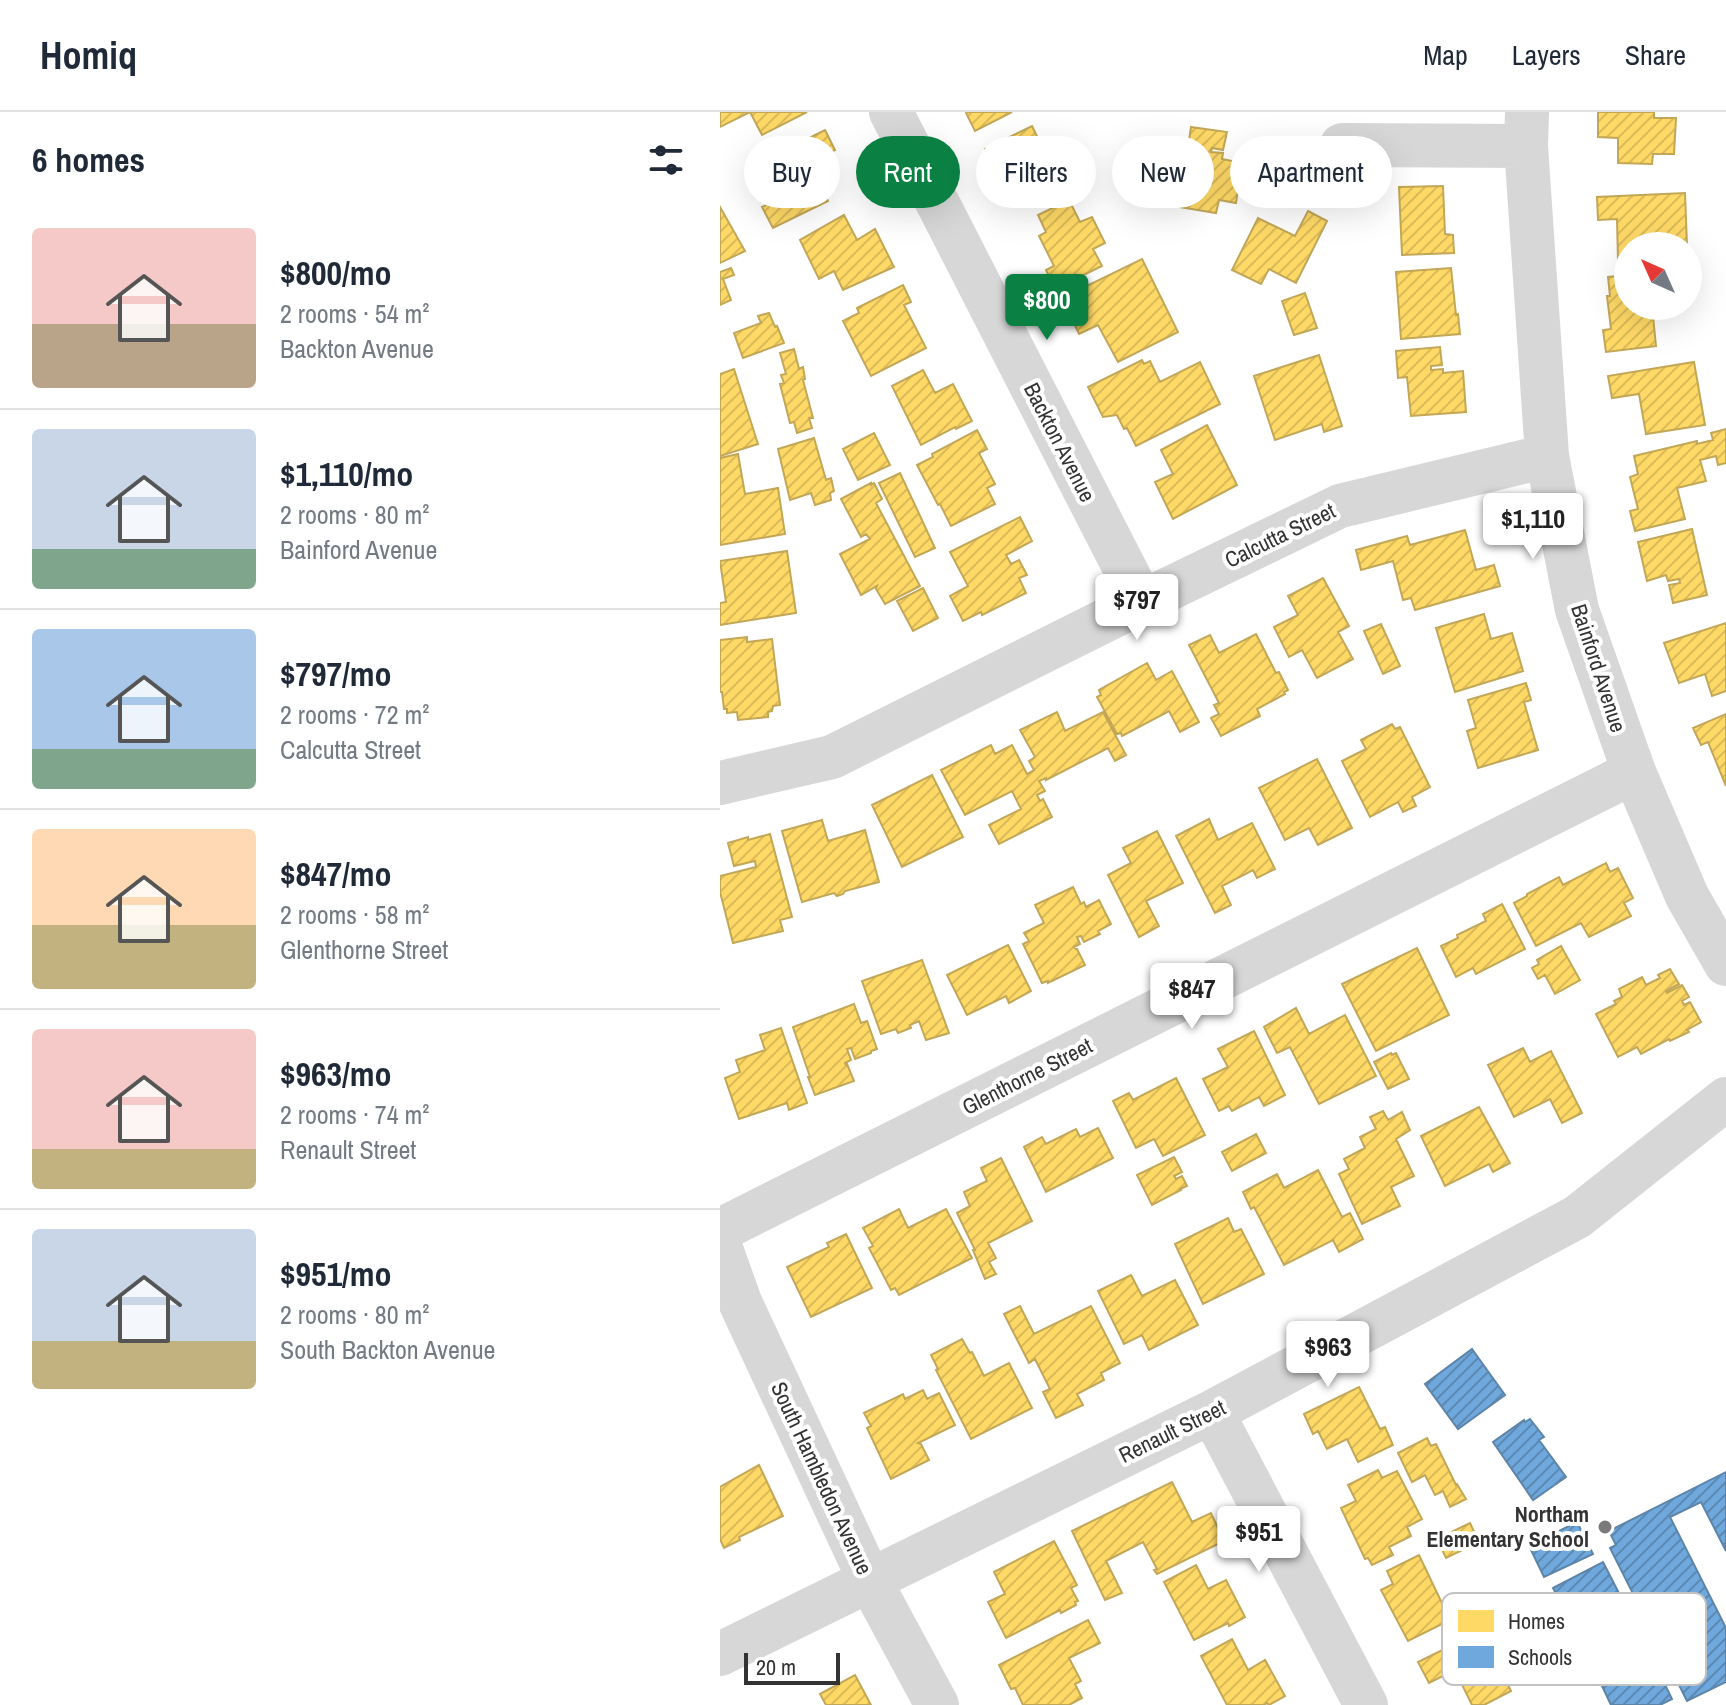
<!DOCTYPE html>
<meta charset="utf-8">
<style>
body{margin:0;font-family:"Archivo Narrow",sans-serif;background:#f6f6f7;color:#1f2937;height:100vh;display:flex;flex-direction:column;font-size:30px;white-space:nowrap}
*{box-sizing:border-box;margin:0}
p{font-size:26px;color:#747a83}
.icon{flex:none;width:44px;height:44px;fill:none;stroke:currentColor;stroke-width:2;stroke-linecap:round;stroke-linejoin:round}
.map{position:relative;flex:1;overflow:hidden}
.side{display:flex;flex-direction:column;background:#fff;width:720px}
.side>*{flex:none}
.guide{position:absolute;left:24px;top:24px;width:760px;height:72px;display:flex;gap:16px}
.needle{width:52px;rotate:315deg}
.fabs{position:absolute;left:894px;top:120px;display:grid;gap:16px}
.fabs a{display:grid;place-items:center;width:88px;height:88px;border-radius:50%;background:#fff;box-shadow:0 8px 32px #0002;font-size:40px}
.scale{position:absolute;left:24px;bottom:20px;width:96px;box-sizing:border-box;padding-left:8px;border:4px solid #333;border-top:0;font-size:22px;line-height:28px;white-space:nowrap;color:#333;-webkit-text-stroke:6px #fff;paint-order:stroke}
.price{position:absolute;translate:-50% -68px;padding:0 18px;border-radius:8px;background:#fff;color:#222;font-size:26px;line-height:52px;filter:drop-shadow(0 2px 4px #0008)}
.price::after{content:'';position:absolute;left:50%;top:48px;width:24px;height:18px;margin-left:-12px;background:inherit;clip-path:polygon(0 0,100% 0,50% 100%)}
.price.current{background:#0b8043;color:#fff}
ul{padding:0;list-style:none}
li{display:flex;align-items:center;gap:24px;height:200px;padding:0 32px}
li+li{border-top:2px solid #e0e1e3}
li span{display:grid;place-items:center;flex:none;width:224px;height:160px;border-radius:8px;color:#555}
li>.icon{margin-inline-start:auto}
span .icon{width:96px;height:96px;fill:#fffc;stroke-width:1}
li b{font-size:34px}
h2{display:flex;justify-content:space-between;align-items:center;height:96px;padding:0 32px;font-size:34px}
.chip{padding:0 28px;border-radius:36px;background:#fff;box-shadow:0 8px 32px #0002;font-size:28px;line-height:72px}
.chip.current{background:#0b8043;color:#fff}
header{display:flex;align-items:center;gap:48px;box-sizing:border-box;height:112px;padding:0 40px;background:#fff;border-bottom:2px solid #e0e1e3}
header strong{font-size:38px}
nav{display:flex;gap:44px;margin-inline-start:auto;font-size:28px}
main{display:flex;flex:1;min-height:0}
.map>svg:first-child{display:block}
</style>
<header>
<strong>Homiq</strong>
<nav><a>Map</a><a>Layers</a><a>Share</a></nav>
</header>
<main>
<section class="side">
<h2>6 homes<svg class="icon" aria-label="filters" viewBox="0 0 24 24"><path d="M4 7h16M4 17h16"/><circle cx="9" cy="7" r="2"/><circle cx="15" cy="17" r="2"/></svg></h2>
<ul>
<li><span style="background:linear-gradient(#f6c9c9 60%,#b9a48a 0)"><svg class="icon" aria-label="home" viewBox="0 0 24 24"><path d="M3 11l9-7 9 7M6 9v11h12V9"/></svg></span><div><b>$800/mo</b><p>2 rooms · 54 m²</p><p>Backton Avenue</p></div></li>
<li><span style="background:linear-gradient(#c9d6e8 75%,#7fa58c 0)"><svg class="icon" aria-label="home" viewBox="0 0 24 24"><path d="M3 11l9-7 9 7M6 9v11h12V9"/></svg></span><div><b>$1,110/mo</b><p>2 rooms · 80 m²</p><p>Bainford Avenue</p></div></li>
<li><span style="background:linear-gradient(#a9c7e8 75%,#7fa58c 0)"><svg class="icon" aria-label="home" viewBox="0 0 24 24"><path d="M3 11l9-7 9 7M6 9v11h12V9"/></svg></span><div><b>$797/mo</b><p>2 rooms · 72 m²</p><p>Calcutta Street</p></div></li>
<li><span style="background:linear-gradient(#ffd9b3 60%,#c2b280 0)"><svg class="icon" aria-label="home" viewBox="0 0 24 24"><path d="M3 11l9-7 9 7M6 9v11h12V9"/></svg></span><div><b>$847/mo</b><p>2 rooms · 58 m²</p><p>Glenthorne Street</p></div></li>
<li><span style="background:linear-gradient(#f6c9c9 75%,#c2b280 0)"><svg class="icon" aria-label="home" viewBox="0 0 24 24"><path d="M3 11l9-7 9 7M6 9v11h12V9"/></svg></span><div><b>$963/mo</b><p>2 rooms · 74 m²</p><p>Renault Street</p></div></li>
<li><span style="background:linear-gradient(#c9d6e8 70%,#c2b280 0)"><svg class="icon" aria-label="home" viewBox="0 0 24 24"><path d="M3 11l9-7 9 7M6 9v11h12V9"/></svg></span><div><b>$951/mo</b><p>2 rooms · 80 m²</p><p>South Backton Avenue</p></div></li>
</ul>
</section>
<div class="map">
<svg width="1006" height="1593" viewBox="0 0 1006 1593">
<defs>
<pattern id="homes-hatch" width="6" height="6" patternUnits="userSpaceOnUse" patternTransform="scale(2)"><rect width="6" height="6" fill="#ffd966"/><path d="M-1 1l2-2M0 6l6-6M5 7l2-2" fill="none" stroke="#dbbb59"/></pattern>
<pattern id="schools-hatch" width="6" height="6" patternUnits="userSpaceOnUse" patternTransform="scale(2)"><rect width="6" height="6" fill="#6fa8dc"/><path d="M-1 1l2-2M0 6l6-6M5 7l2-2" fill="none" stroke="#5c89b3"/></pattern>
</defs>
<rect width="100%" height="100%" fill="#fff"/>
<path fill="url(#homes-hatch)" stroke="#c2a757" stroke-width="2" d="M 0,0 L 87,0 L 42,23 L 30,0 L 0,15 Z
M 292,0 L 255,19 L 246,1 L 247,0 Z
M 878,0 L 934,0 L 934,6 L 956,6 L 954,42 L 933,42 L 932,52 L 898,51 L 898,26 L 878,25 Z
M 312,14 L 324,39 L 340,30 L 358,66 L 304,94 L 281,50 L 274,54 L 265,37 Z
M 471,15 L 507,20 L 503,38 L 492,36 L 491,40 L 503,41 L 502,47 L 522,51 L 516,91 L 499,88 L 496,101 L 459,95 Z
M 105,18 L 115,38 L 90,51 L 108,89 L 53,116 L 42,95 L 61,86 L 40,43 L 53,38 L 55,43 Z
M 723,74 L 725,122 L 733,123 L 734,141 L 682,143 L 679,75 Z
M 965,81 L 967,134 L 908,134 L 908,147 L 898,148 L 897,107 L 878,108 L 877,85 Z
M 349,88 L 360,110 L 372,105 L 385,131 L 373,137 L 382,154 L 335,177 L 326,158 L 334,154 L 319,124 L 326,120 L 318,103 Z
M 0,95 L 25,139 L 0,151 Z
M 588,99 L 607,109 L 576,171 L 549,157 L 541,172 L 512,158 L 538,106 L 575,124 Z
M 124,103 L 137,128 L 155,117 L 174,155 L 123,178 L 114,159 L 99,167 L 80,128 Z
M 422,147 L 458,220 L 398,250 L 378,213 L 359,222 L 342,186 Z
M 11,156 L 14,163 L 3,167 L 11,188 L 0,193 L 0,160 Z
M 731,156 L 736,203 L 738,202 L 740,222 L 681,227 L 676,160 Z
M 908,163 L 908,194 L 932,194 L 936,234 L 886,240 L 883,218 L 891,217 L 887,184 L 890,184 L 888,165 Z
M 183,173 L 191,190 L 184,193 L 206,236 L 151,264 L 123,209 L 139,201 L 137,196 Z
M 585,181 L 597,216 L 574,223 L 562,189 Z
M 49,201 L 55,215 L 57,214 L 64,231 L 23,246 L 14,221 L 41,211 L 38,204 Z
M 720,235 L 722,253 L 711,254 L 711,258 L 723,257 L 723,261 L 743,259 L 746,300 L 691,304 L 687,265 L 678,266 L 676,239 Z
M 74,237 L 79,257 L 83,255 L 85,267 L 83,268 L 93,306 L 89,306 L 92,316 L 77,321 L 74,310 L 70,311 L 60,272 L 64,271 L 61,263 L 66,262 L 60,241 Z
M 599,243 L 622,314 L 604,320 L 602,312 L 555,328 L 534,264 Z
M 422,248 L 424,252 L 430,249 L 440,270 L 480,250 L 500,292 L 416,334 L 407,316 L 404,317 L 397,303 L 383,305 L 368,275 Z
M 974,250 L 985,313 L 926,322 L 919,282 L 892,286 L 888,264 Z
M 14,257 L 38,332 L 0,344 L 0,262 Z
M 203,258 L 215,281 L 233,272 L 252,309 L 236,317 L 235,315 L 201,333 L 172,274 Z
M 487,313 L 517,373 L 453,407 L 435,370 L 453,362 L 441,338 Z
M 1006,317 L 1006,351 L 998,353 L 996,344 L 980,348 L 986,369 L 957,376 L 965,407 L 915,419 L 910,399 L 918,397 L 910,365 L 918,362 L 914,344 L 977,329 L 977,332 L 993,328 L 991,321 Z
M 257,318 L 267,337 L 259,341 L 275,372 L 267,376 L 275,392 L 231,414 L 220,392 L 218,393 L 197,353 L 213,345 L 212,342 Z
M 154,321 L 170,353 L 138,368 L 123,337 Z
M 94,326 L 106,368 L 111,366 L 114,379 L 110,381 L 111,388 L 95,393 L 91,381 L 70,388 L 58,337 Z
M 18,342 L 25,382 L 58,376 L 65,422 L 0,433 L 0,346 Z
M 180,361 L 215,436 L 195,445 L 159,371 Z
M 151,371 L 151,373 L 154,371 L 162,387 L 156,391 L 200,474 L 165,492 L 156,477 L 157,474 L 141,483 L 120,442 L 150,427 L 146,422 L 141,425 L 121,387 Z
M 300,405 L 312,429 L 286,443 L 291,452 L 299,448 L 307,463 L 299,466 L 306,481 L 262,503 L 261,500 L 243,509 L 230,484 L 248,474 L 230,440 Z
M 972,417 L 987,483 L 953,491 L 949,473 L 960,471 L 959,467 L 948,469 L 946,463 L 927,469 L 918,430 Z
M 745,418 L 756,458 L 774,453 L 780,474 L 695,498 L 691,486 L 683,488 L 673,449 L 641,458 L 636,438 L 687,424 L 690,433 Z
M 67,439 L 76,501 L 0,513 L 0,491 L 6,490 L 0,449 Z
M 603,466 L 629,514 L 618,520 L 633,547 L 597,566 L 582,538 L 569,545 L 554,515 L 578,503 L 568,484 Z
M 203,476 L 218,506 L 193,519 L 177,489 Z
M 764,502 L 771,527 L 792,521 L 803,559 L 735,580 L 716,516 Z
M 1006,511 L 1006,579 L 992,584 L 985,562 L 959,571 L 944,531 Z
M 661,512 L 680,554 L 663,562 L 644,519 Z
M 536,522 L 556,561 L 559,560 L 568,578 L 564,580 L 565,582 L 537,597 L 540,604 L 501,624 L 491,606 L 499,602 L 494,593 L 499,591 L 469,533 L 490,523 L 499,541 Z
M 27,525 L 27,530 L 52,527 L 60,593 L 53,594 L 52,599 L 48,600 L 48,605 L 18,608 L 17,600 L 7,601 L 7,597 L 4,597 L 2,580 L 0,580 L 0,528 Z
M 427,551 L 436,568 L 452,559 L 479,610 L 460,620 L 449,599 L 402,624 L 401,621 L 397,622 L 377,585 L 381,583 L 379,578 Z
M 806,571 L 811,588 L 804,590 L 818,638 L 758,656 L 747,619 L 756,616 L 748,588 Z
M 337,600 L 345,619 L 383,600 L 406,643 L 395,649 L 388,636 L 326,668 L 326,666 L 319,669 L 325,679 L 317,683 L 320,689 L 323,687 L 332,705 L 279,732 L 269,713 L 301,697 L 292,679 L 245,703 L 221,658 L 271,633 L 275,642 L 292,633 L 307,662 L 314,658 L 309,649 L 315,645 L 300,618 Z
M 1006,602 L 1006,674 L 988,630 L 981,633 L 973,616 Z
M 672,612 L 675,617 L 680,615 L 710,675 L 692,685 L 696,694 L 683,700 L 678,690 L 650,705 L 622,649 L 646,637 L 641,628 Z
M 597,647 L 632,716 L 598,733 L 589,716 L 565,728 L 539,676 Z
M 212,663 L 243,725 L 182,755 L 152,693 Z
M 489,707 L 498,728 L 532,711 L 555,757 L 537,766 L 533,758 L 502,774 L 511,793 L 495,801 L 456,724 Z
M 102,708 L 108,729 L 145,718 L 159,770 L 125,779 L 123,782 L 117,784 L 114,781 L 82,790 L 62,719 Z
M 437,719 L 463,771 L 426,789 L 439,814 L 419,825 L 388,763 L 411,751 L 403,736 Z
M 50,722 L 72,805 L 60,808 L 63,819 L 13,831 L 0,780 L 0,764 L 36,755 L 35,749 L 14,754 L 8,731 L 28,725 L 28,728 Z
M 886,751 L 890,760 L 898,756 L 913,786 L 904,791 L 911,804 L 869,825 L 861,811 L 816,834 L 794,791 L 807,784 L 807,782 L 839,765 L 843,773 Z
M 353,775 L 361,792 L 364,790 L 366,795 L 379,788 L 391,812 L 378,819 L 380,822 L 364,830 L 361,824 L 357,825 L 360,832 L 354,835 L 356,837 L 357,837 L 365,853 L 328,871 L 328,869 L 322,871 L 303,832 L 309,829 L 304,821 L 324,811 L 315,793 Z
M 782,792 L 805,837 L 756,862 L 753,856 L 736,865 L 721,834 L 738,826 L 737,823 L 766,809 L 763,802 Z
M 288,833 L 311,879 L 289,891 L 286,884 L 247,903 L 227,863 Z
M 841,834 L 860,868 L 835,882 L 825,863 L 818,867 L 812,856 L 819,852 L 817,848 Z
M 697,836 L 729,903 L 656,939 L 622,872 Z
M 202,848 L 229,921 L 206,928 L 199,909 L 190,913 L 191,916 L 178,921 L 176,917 L 161,922 L 142,869 Z
M 950,857 L 959,872 L 946,879 L 947,881 L 962,873 L 969,885 L 962,889 L 964,893 L 970,890 L 981,910 L 967,918 L 969,920 L 950,929 L 949,927 L 921,942 L 917,935 L 898,945 L 876,902 L 896,892 L 894,889 L 902,885 L 899,877 L 922,865 L 926,873 L 940,866 L 938,863 Z
M 134,892 L 141,911 L 147,909 L 157,937 L 151,939 L 151,941 L 135,947 L 131,936 L 127,937 L 131,948 L 125,951 L 126,953 L 127,952 L 134,969 L 95,983 L 88,965 L 90,965 L 73,915 Z
M 576,896 L 589,922 L 625,903 L 656,964 L 599,992 L 570,935 L 557,941 L 544,915 Z
M 61,916 L 87,991 L 69,998 L 67,991 L 19,1007 L 5,966 L 20,960 L 16,948 L 45,938 L 40,923 Z
M 534,919 L 565,983 L 544,994 L 539,985 L 512,999 L 509,994 L 499,999 L 483,967 L 508,955 L 498,937 Z
M 803,936 L 810,950 L 831,939 L 862,1001 L 842,1011 L 830,987 L 794,1005 L 768,953 Z
M 671,941 L 672,943 L 676,941 L 689,967 L 668,977 L 654,950 Z
M 456,966 L 485,1023 L 443,1044 L 434,1027 L 416,1036 L 393,989 L 409,981 L 413,988 Z
M 759,995 L 790,1051 L 773,1060 L 769,1052 L 725,1074 L 701,1024 Z
M 663,999 L 668,1008 L 682,1000 L 690,1018 L 676,1027 L 694,1064 L 671,1075 L 680,1094 L 642,1112 L 619,1062 L 629,1057 L 624,1047 L 645,1036 L 640,1025 L 656,1017 L 650,1005 Z
M 378,1016 L 393,1046 L 326,1080 L 304,1035 L 322,1025 L 326,1032 L 356,1017 L 360,1025 Z
M 536,1022 L 546,1041 L 512,1059 L 502,1040 Z
M 454,1045 L 462,1060 L 454,1064 L 456,1067 L 462,1064 L 467,1074 L 460,1077 L 461,1078 L 432,1093 L 417,1063 Z
M 281,1046 L 312,1109 L 268,1131 L 276,1146 L 269,1150 L 276,1162 L 265,1167 L 253,1138 L 255,1138 L 237,1101 L 250,1094 L 244,1080 L 267,1069 L 261,1056 Z
M 598,1058 L 622,1105 L 630,1101 L 643,1127 L 619,1140 L 613,1128 L 564,1153 L 534,1095 L 531,1097 L 523,1080 L 557,1062 L 564,1076 Z
M 179,1097 L 188,1116 L 226,1097 L 252,1146 L 179,1183 L 175,1176 L 171,1178 L 149,1136 L 153,1134 L 143,1116 Z
M 508,1106 L 514,1120 L 521,1117 L 544,1162 L 483,1192 L 455,1132 Z
M 126,1122 L 152,1176 L 91,1205 L 67,1155 L 109,1135 L 107,1131 Z
M 411,1163 L 422,1184 L 455,1168 L 478,1213 L 429,1238 L 422,1223 L 404,1232 L 378,1179 Z
M 300,1194 L 314,1222 L 371,1194 L 400,1251 L 381,1261 L 384,1268 L 357,1282 L 363,1293 L 336,1306 L 323,1280 L 330,1277 L 315,1247 L 309,1251 L 284,1202 Z
M 242,1227 L 250,1241 L 252,1240 L 264,1264 L 289,1251 L 312,1296 L 251,1327 L 216,1258 L 218,1257 L 211,1243 Z
M 639,1275 L 660,1317 L 665,1315 L 673,1333 L 638,1350 L 627,1327 L 607,1337 L 598,1319 L 593,1322 L 584,1302 Z
M 203,1278 L 207,1287 L 219,1281 L 235,1313 L 198,1331 L 201,1332 L 209,1348 L 171,1367 L 147,1316 L 151,1314 L 144,1301 L 183,1282 L 185,1287 Z
M 707,1326 L 711,1334 L 716,1332 L 736,1373 L 737,1372 L 746,1387 L 730,1395 L 723,1379 L 715,1383 L 705,1363 L 692,1370 L 678,1341 Z
M 39,1353 L 63,1404 L 19,1425 L 20,1428 L 4,1436 L 0,1427 L 0,1375 Z
M 658,1358 L 662,1366 L 677,1359 L 702,1407 L 687,1415 L 691,1424 L 669,1435 L 673,1443 L 652,1453 L 648,1446 L 645,1447 L 621,1396 L 636,1389 L 628,1373 Z
M 452,1370 L 472,1410 L 491,1401 L 504,1429 L 437,1462 L 434,1458 L 437,1457 L 423,1430 L 386,1449 L 402,1481 L 385,1488 L 352,1419 Z
M 750,1411 L 759,1430 L 726,1446 L 717,1427 Z
M 334,1429 L 357,1473 L 351,1476 L 358,1489 L 355,1490 L 356,1493 L 341,1501 L 340,1498 L 286,1526 L 268,1490 L 285,1482 L 274,1460 Z
M 699,1443 L 730,1508 L 688,1529 L 661,1478 L 673,1472 L 667,1459 Z
M 476,1453 L 488,1477 L 506,1468 L 525,1505 L 509,1514 L 508,1511 L 474,1528 L 444,1470 Z
M 368,1508 L 380,1531 L 349,1546 L 361,1569 L 355,1572 L 362,1586 L 349,1593 L 303,1593 L 295,1576 L 291,1577 L 279,1553 Z
M 761,1519 L 791,1579 L 764,1593 L 752,1593 L 735,1558 L 709,1571 L 698,1550 Z
M 512,1527 L 528,1558 L 545,1548 L 565,1584 L 549,1593 L 547,1591 L 544,1593 L 507,1593 L 481,1544 Z
M 135,1563 L 151,1593 L 106,1593 L 100,1582 Z"/>
<path fill="url(#schools-hatch)" stroke="#5d85a9" stroke-width="2" d="M 752,1237 L 785,1283 L 738,1317 L 705,1272 Z
M 810,1307 L 824,1325 L 819,1328 L 846,1365 L 813,1388 L 773,1330 L 804,1308 L 805,1310 Z
M 1006,1360 L 1006,1439 L 981,1390 L 950,1405 L 1006,1516 L 1006,1570 L 967,1589 L 890,1436 L 896,1433 L 889,1419 Z
M 857,1410 L 873,1442 L 824,1465 L 809,1434 Z
M 883,1450 L 903,1489 L 853,1515 L 833,1476 Z
M 933,1548 L 952,1587 L 940,1593 L 891,1593 L 882,1574 Z"/>
<g fill="none" stroke-linecap="round" stroke-linejoin="round">
<path stroke="#d7d7d7" stroke-width="44" d="M 171,0 L 422,490
M 807,0 L 806,34 L 827,344 L 857,498 L 914,660 L 967,784 L 1006,852
M 622,33 L 806,34
M 0,671 L 112,645 L 422,490 L 620,394 L 827,344
M 0,1118 L 914,660
M 0,1134 L 20,1190 L 149,1467 L 217,1593
M 492,1300 L 646,1593
M 0,1542 L 492,1300 L 857,1105 L 1006,987"/>
</g>
<circle fill="#7a7a7a" stroke="#fff" stroke-width="3" cx="885" cy="1415" r="8"/>
<g text-anchor="middle" stroke-width="8" stroke-linejoin="round" paint-order="stroke">
<g font-size="22" fill="#333" stroke="#fff">
<text transform="translate(340 330) rotate(63)" y="8">Backton Avenue</text>
<text transform="translate(560 423) rotate(-26)" y="8">Calcutta Street</text>
<text transform="translate(879 556) rotate(72)" y="8">Bainford Avenue</text>
<text transform="translate(307 964) rotate(-27)" y="8">Glenthorne Street</text>
<text transform="translate(452 1319) rotate(-26)" y="8">Renault Street</text>
<text transform="translate(102 1366) rotate(65)" y="8">South Hambledon Avenue</text>
</g>
<g font-size="22" font-weight="bold" fill="#333" stroke="#fff" text-anchor="end">
<text x="869" y="1410">Northam<tspan x="869" dy="25">Elementary School</tspan></text>
</g>
</g>
<rect x="722" y="1481" width="264" height="92" rx="12" fill="#fff" stroke="#c2c2c2" stroke-width="2"/>
<rect x="738" y="1498" width="36" height="22" fill="#ffd966"/>
<rect x="738" y="1534" width="36" height="22" fill="#6fa8dc"/>
<g font-size="22" fill="#333">
<text x="788" y="1517">Homes</text>
<text x="788" y="1553">Schools</text>
</g>
</svg>
<div class="fabs">
<a><svg class="needle" viewBox="-14 -14 28 28"><path d="M0-13l5 13h-10z" fill="#e53935"/><path d="M0 13l5-13h-10z" fill="#747a83"/></svg></a>
</div>
<div class="scale">20 m</div>
<b class="price current" style="left:327px;top:230px">$800</b>
<b class="price" style="left:813px;top:449px">$1,110</b>
<b class="price" style="left:417px;top:530px">$797</b>
<b class="price" style="left:472px;top:919px">$847</b>
<b class="price" style="left:608px;top:1277px">$963</b>
<b class="price" style="left:539px;top:1462px">$951</b>
<div class="guide">
<a class="chip">Buy</a>
<a class="chip current">Rent</a>
<a class="chip">Filters</a>
<a class="chip">New</a>
<a class="chip">Apartment</a>
</div>
</div>
</main>
